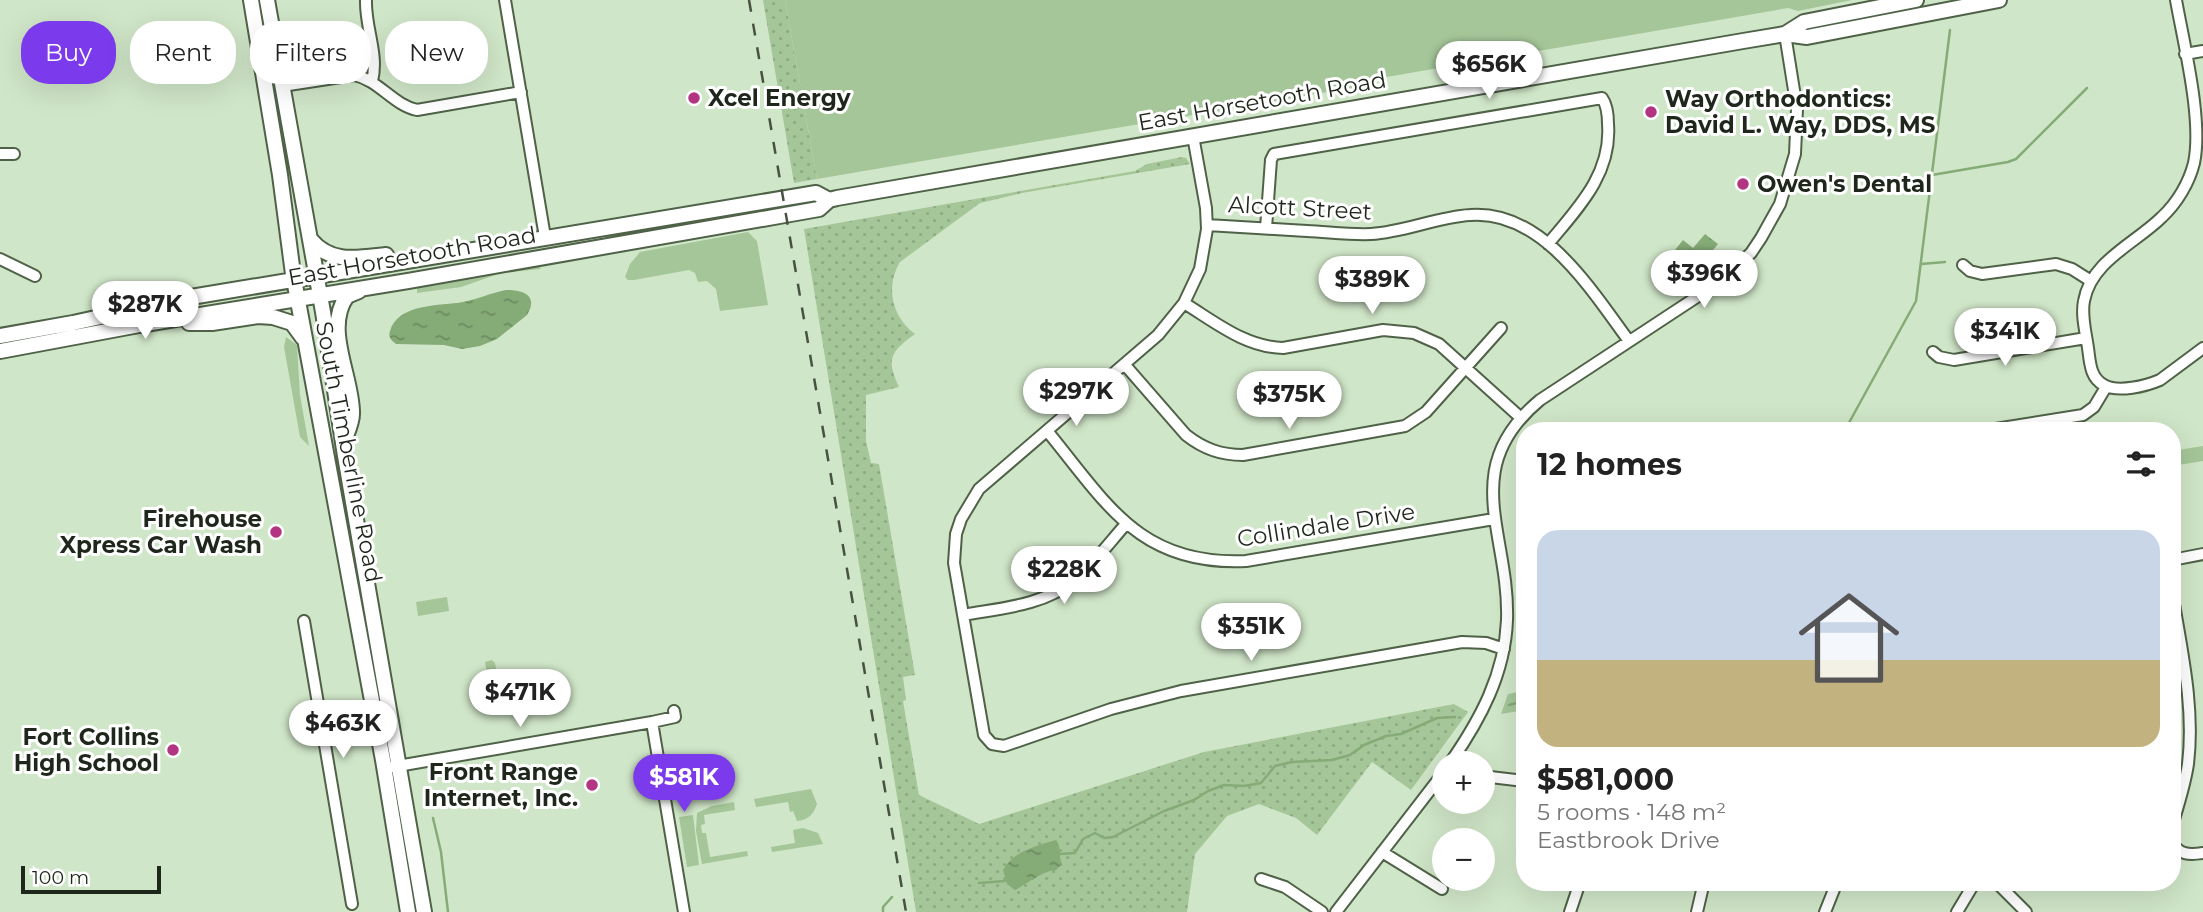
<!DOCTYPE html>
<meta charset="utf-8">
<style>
body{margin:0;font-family:Montserrat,sans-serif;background:#f2f2f2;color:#222;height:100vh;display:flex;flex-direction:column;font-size:26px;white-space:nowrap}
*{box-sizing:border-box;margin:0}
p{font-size:23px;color:#767676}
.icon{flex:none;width:38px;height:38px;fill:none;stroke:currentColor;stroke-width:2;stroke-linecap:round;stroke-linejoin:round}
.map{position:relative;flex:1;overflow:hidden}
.panel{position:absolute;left:1516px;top:422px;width:665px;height:469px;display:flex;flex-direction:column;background:#fff;border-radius:28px;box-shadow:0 7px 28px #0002}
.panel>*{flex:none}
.guide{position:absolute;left:21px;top:21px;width:665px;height:63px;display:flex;gap:14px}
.tools{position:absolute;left:1432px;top:751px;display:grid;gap:14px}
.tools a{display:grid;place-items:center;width:63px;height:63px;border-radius:50%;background:#fff;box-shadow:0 7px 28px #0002;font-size:35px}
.scale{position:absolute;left:21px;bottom:18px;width:140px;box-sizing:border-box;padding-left:7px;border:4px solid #1f271c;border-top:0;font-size:19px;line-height:24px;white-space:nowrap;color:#1f271c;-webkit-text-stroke:5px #fff;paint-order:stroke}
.price{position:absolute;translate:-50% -60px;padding:0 16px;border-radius:24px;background:#fff;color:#222;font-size:23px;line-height:46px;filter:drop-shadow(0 2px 4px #0008)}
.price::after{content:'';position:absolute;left:50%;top:42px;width:21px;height:16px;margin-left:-10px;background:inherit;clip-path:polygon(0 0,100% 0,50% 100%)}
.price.selected{background:#7c3aed;color:#fff}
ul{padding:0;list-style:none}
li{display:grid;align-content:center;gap:14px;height:371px;padding:0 21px}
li+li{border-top:2px solid #e0e0e0}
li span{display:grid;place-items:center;height:217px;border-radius:21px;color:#555}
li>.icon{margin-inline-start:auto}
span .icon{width:126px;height:126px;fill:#fffc;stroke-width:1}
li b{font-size:30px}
h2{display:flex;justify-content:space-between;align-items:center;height:84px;padding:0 21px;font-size:30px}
.tag{padding:0 24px;border-radius:28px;background:#fff;box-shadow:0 7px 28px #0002;font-size:24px;line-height:63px}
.tag.selected{background:#7c3aed;color:#fff}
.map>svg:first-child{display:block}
</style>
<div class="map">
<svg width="2203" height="912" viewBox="0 0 2203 912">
<defs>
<pattern id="park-dots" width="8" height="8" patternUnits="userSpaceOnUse" patternTransform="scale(1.75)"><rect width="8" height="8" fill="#a5c699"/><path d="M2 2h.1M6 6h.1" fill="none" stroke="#8eaa83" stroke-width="1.8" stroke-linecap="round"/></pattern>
<pattern id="water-ripples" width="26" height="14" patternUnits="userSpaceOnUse" patternTransform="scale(1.75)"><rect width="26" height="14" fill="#85ab77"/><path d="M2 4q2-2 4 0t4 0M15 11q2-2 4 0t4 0" fill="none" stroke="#6c8b61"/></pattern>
</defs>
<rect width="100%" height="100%" fill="#d0e6c8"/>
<path fill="#a5c699" d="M 785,0 L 1852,0 L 1798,11 L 1788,8 L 1375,79 L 1351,88 L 817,179 Z
M 748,232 L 757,241 L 768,305 L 720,311 L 716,289 L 707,281 L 698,282 L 695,273 L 689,270 L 634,280 L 628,280 L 625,277 L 630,264 L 640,252 Z
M 537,265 L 541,269 L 501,273 L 461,287 L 417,293 L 417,287 Z
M 286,337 L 297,345 L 300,395 L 309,446 L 300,437 L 284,347 Z
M 2203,446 L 2203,461 L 2172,466 L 2172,451 Z
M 447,597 L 449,611 L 418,616 L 416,602 Z
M 492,660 L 495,663 L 502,703 L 493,706 L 485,662 Z
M 1524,691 L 1524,710 L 1501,714 L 1508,694 Z
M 811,789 L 817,804 C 813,815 808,820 797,821 L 793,811 L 790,812 L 788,802 L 756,807 L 754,799 Z
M 734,802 L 735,810 L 704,815 L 705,824 L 701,825 L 702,833 L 706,833 L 710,857 L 747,851 L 748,856 L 702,864 L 696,831 L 697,813 L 712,806 Z
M 693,815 L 699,865 L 687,867 L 679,817 Z
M 803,828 L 818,833 L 823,844 L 772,852 L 771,847 L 795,843 L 793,830 Z"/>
<path fill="url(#park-dots)" d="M 763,0 L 785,0 L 817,179 L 794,183 Z
M 1182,157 L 1186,158 L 1190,164 L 1022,193 L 980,203 L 900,262 C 885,287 892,317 915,334 C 890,352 886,359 899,387 L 866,395 L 866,441 L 871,463 L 879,464 L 915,675 L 903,677 L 906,700 L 903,701 L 919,795 L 979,824 L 1204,752 L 1454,704 L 1468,712 L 1411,790 L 1372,762 L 1317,835 L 1296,818 L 1259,804 L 1227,816 L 1195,854 L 1187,912 L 916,912 L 804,229 L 1135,171 L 1147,164 Z"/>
<path fill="url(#water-ripples)" d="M 1705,234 L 1718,244 L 1698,268 L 1675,250 L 1683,240 L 1693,248 Z
M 506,290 C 523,290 539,295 527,315 L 497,339 L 480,346 L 462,349 L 444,345 L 396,344 C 391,340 388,337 390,331 C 398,303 441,306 463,302 C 478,299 491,293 506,290 Z
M 1056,840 C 1062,847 1058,856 1062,864 L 1056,870 C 1044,870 1027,884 1015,890 L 1007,884 L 1003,870 C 1014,851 1036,846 1056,840 Z"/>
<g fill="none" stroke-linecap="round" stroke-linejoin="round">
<path stroke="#85ab77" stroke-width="2.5" d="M 1932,175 L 2008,162 L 2016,159 L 2087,88
M 1921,264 L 1945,262
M 1845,430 L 1916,301 L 1950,30
M 1509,705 L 1524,701
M 433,818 L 441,852 L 448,912
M 1060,854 L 1075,853 L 1083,839 L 1095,833 L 1104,838 L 1113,837 L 1164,811 L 1194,800 L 1208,791 L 1224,785 L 1244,786 L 1261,783 L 1275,766 L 1292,762 L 1332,760 L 1350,755 L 1364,745 L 1386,736 L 1401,734 L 1437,718 L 1455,717
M 979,883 L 1005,881
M 883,912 L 883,907 L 892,897"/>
<g stroke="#4f6248" stroke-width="14">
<path id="minor" d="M 366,0 C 365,28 379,54 372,81
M 505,0 L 545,237
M 2176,0 C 2184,45 2203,120 2194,163 C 2189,183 2177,203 2162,217 C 2136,243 2091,261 2084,301 C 2081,316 2086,333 2088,348 C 2090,362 2090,378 2104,385 C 2118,393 2146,386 2160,380 L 2203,348
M 2185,54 L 2203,51
M 282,86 L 354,75 C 379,80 393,105 417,110 L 521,92
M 1193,136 L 1206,208 L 1207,229 L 1200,269 L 1184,303 L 1158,335 L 979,489 L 961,519 L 956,534 L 954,563 L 984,735 L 992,744 L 1004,746 L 1111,709 L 1181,691 L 1462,642 L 1486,643 L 1504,649
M 0,154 L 14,154
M 1207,225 C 1240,227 1274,229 1307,231 C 1329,232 1350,235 1371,234 C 1405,232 1437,217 1470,215 C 1542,209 1592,291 1629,341
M 1266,228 L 1271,160 L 1274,154 L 1602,98 C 1607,105 1608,115 1608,124 C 1612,174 1578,208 1548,244
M 0,259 L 35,276
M 1963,265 L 1970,271 L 1982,274 L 2056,264 L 2072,269 L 2091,281
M 1184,303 C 1215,322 1245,347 1283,348 L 1383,330 L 1414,333 L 1439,344 L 1521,418
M 1933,352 L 1939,357 L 1954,360 L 2086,338
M 1125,365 L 1186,435 C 1204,449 1221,455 1243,455 L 1405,426 L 1426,412 L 1501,328
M 1989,430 L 2083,415 L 2094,407 L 2106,387
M 1048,432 C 1107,504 1140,566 1246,561 L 1494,519
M 2172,560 L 2203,554
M 2172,592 C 2181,648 2195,706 2188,764 C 2185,785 2178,806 2172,826
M 963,615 C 1001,608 1042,606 1073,581 C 1093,565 1109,543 1126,524
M 304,621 L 352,904
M 652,722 L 684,912
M 1450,763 C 1480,720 1505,674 1507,620 C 1510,534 1457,469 1540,400 L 1715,285 L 1751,253 L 1761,238 L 1780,204 L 1795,154 L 1797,109 L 1785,34
M 392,767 L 652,722 L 675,717 L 674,711
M 1482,776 L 1524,781
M 2172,842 C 2179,855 2189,855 2203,853
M 1382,852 L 1442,889
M 1261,879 L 1285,887 L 1322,912
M 1996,882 L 2026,912
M 1336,912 L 1444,772
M 1570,912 L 1580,882
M 1697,912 L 1704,882
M 1825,912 L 1837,882
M 1957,912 L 1975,882"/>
</g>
<g stroke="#4f6248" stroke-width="18">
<path id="major" d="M 251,0 L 280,175 L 293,274 L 383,760 L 408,912
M 267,0 L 323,312 L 345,456 L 424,912
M 1785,34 L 1804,22 L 1916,0
M 311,240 C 331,264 357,258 386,255
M 189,323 L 212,323 L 258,316 L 273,317 L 292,323 L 303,338
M 0,336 L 73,323 L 191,297 L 816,193 L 829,200
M 0,351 L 139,325 L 408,281 L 785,215 L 819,209 L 829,200 L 837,198 L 1743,41 L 1785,34 L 1807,37 L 1999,0
M 344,441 C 347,433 352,423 352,414 C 353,378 323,329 347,296 L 359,291"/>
</g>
<use href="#minor" stroke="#fff" stroke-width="10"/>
<use href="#major" stroke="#fff" stroke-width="14"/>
<path stroke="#475243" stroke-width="2.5" stroke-dasharray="12 12" stroke-linecap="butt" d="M 749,0 L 906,912"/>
</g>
<g fill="#b33481" stroke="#fff" stroke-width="2.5">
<circle cx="694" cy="98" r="7"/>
<circle cx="1651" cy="112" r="7"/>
<circle cx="1743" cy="184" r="7"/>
<circle cx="276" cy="532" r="7"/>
<circle cx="173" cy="750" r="7"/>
<circle cx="592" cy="785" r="7"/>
</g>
<g text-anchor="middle" stroke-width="6" stroke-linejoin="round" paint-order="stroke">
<g font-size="23" font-weight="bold" fill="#1f271c" stroke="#fff" text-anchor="start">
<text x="708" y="106">Xcel Energy</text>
<text x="1665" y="107">Way Orthodontics:<tspan x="1665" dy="26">David L. Way, DDS, MS</tspan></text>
<text x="1757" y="192">Owen's Dental</text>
<text x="262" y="527" text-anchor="end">Firehouse<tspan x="262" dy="26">Xpress Car Wash</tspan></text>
<text x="159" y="745" text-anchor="end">Fort Collins<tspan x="159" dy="26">High School</tspan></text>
<text x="578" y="780" text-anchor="end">Front Range<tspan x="578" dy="26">Internet, Inc.</tspan></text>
</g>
<g font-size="23" fill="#1f271c" stroke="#fff">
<text transform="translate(1262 101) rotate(-10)" y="8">East Horsetooth Road</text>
<text transform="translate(1300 208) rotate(3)" y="8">Alcott Street</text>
<text transform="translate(412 256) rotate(-10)" y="8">East Horsetooth Road</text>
<text transform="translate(349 452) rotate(79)" y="8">South Timberline Road</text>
<text transform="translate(1326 525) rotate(-9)" y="8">Collindale Drive</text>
</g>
</g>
</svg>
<div class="tools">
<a>+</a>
<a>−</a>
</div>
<div class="scale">100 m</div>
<b class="price" style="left:1489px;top:101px">$656K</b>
<b class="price" style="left:1704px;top:310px">$396K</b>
<b class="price" style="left:1372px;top:316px">$389K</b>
<b class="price" style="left:145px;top:341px">$287K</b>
<b class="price" style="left:2005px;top:368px">$341K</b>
<b class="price" style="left:1076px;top:428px">$297K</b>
<b class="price" style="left:1289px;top:431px">$375K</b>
<b class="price" style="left:1064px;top:606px">$228K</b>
<b class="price" style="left:1251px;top:663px">$351K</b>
<b class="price" style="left:520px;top:729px">$471K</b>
<b class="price" style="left:343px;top:760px">$463K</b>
<b class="price selected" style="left:684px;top:814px">$581K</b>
<div class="guide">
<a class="tag selected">Buy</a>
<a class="tag">Rent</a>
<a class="tag">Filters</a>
<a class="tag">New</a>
</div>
<section class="panel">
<h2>12 homes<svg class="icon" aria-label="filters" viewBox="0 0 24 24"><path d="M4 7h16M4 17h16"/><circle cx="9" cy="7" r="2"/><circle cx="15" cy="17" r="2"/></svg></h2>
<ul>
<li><span style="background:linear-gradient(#c9d6e8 60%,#c2b280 0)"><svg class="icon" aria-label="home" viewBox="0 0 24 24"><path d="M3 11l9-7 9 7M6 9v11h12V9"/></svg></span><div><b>$581,000</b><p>5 rooms · 148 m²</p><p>Eastbrook Drive</p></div></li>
</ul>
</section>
</div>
